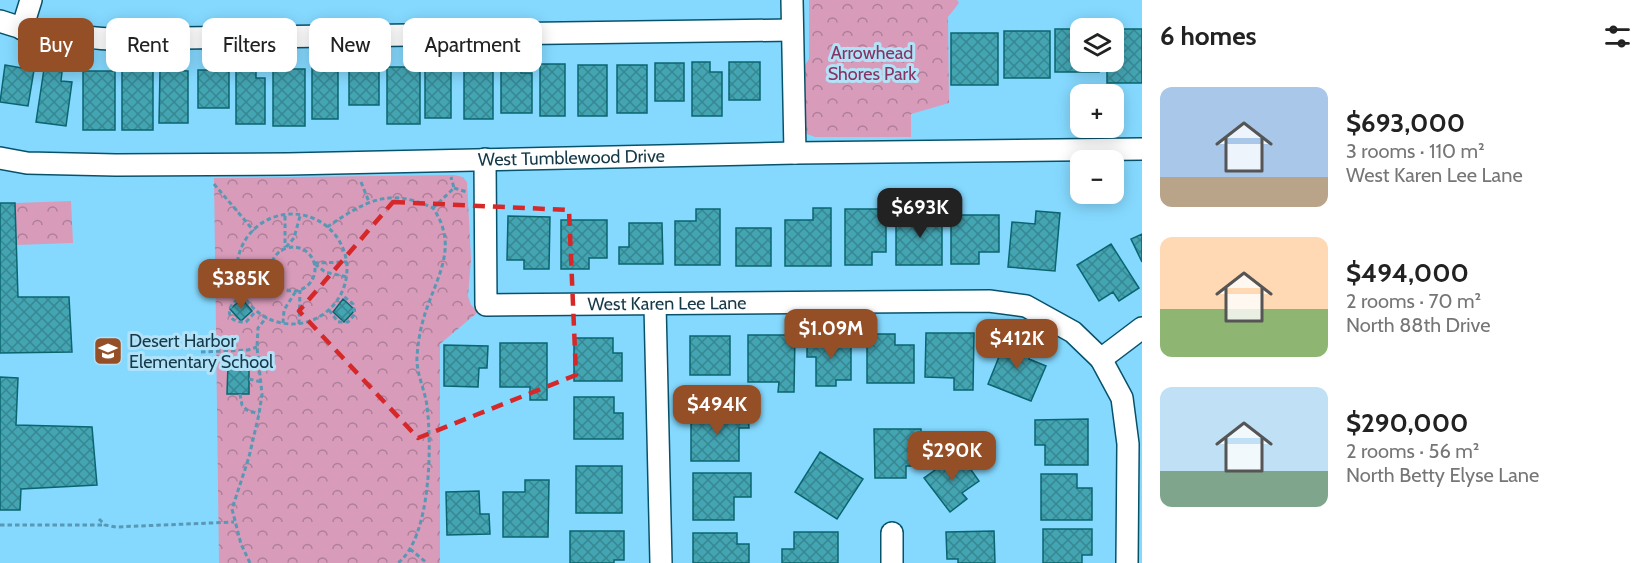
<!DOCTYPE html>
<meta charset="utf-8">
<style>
body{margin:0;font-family:Cabin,sans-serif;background:#f2f2f2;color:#222;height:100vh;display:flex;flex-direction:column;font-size:22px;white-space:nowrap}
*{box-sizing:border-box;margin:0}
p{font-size:20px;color:#767676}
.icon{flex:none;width:33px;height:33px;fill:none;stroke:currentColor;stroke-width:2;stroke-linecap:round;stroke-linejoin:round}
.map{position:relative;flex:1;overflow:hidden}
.sheet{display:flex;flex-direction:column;background:#fff;width:510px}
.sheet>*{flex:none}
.banner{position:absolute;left:18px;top:18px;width:570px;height:54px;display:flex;gap:12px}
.buttons{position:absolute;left:1070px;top:18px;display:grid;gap:12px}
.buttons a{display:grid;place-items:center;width:54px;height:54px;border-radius:12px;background:#fff;box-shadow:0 3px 15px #0003;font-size:30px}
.price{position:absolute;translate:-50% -51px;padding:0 14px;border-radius:12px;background:#954f27;color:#fff;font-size:20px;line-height:39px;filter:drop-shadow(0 2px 3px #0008)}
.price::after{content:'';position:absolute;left:50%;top:36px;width:18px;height:14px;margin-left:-9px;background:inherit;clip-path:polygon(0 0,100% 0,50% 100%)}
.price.active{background:#222;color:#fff}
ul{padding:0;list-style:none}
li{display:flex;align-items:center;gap:18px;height:150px;padding:0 18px}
li span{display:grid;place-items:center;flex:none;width:168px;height:120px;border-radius:12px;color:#555}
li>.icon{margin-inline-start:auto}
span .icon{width:72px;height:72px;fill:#fffc;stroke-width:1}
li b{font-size:26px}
h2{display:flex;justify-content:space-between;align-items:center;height:72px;padding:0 18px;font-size:26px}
.tag{padding:0 21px;border-radius:12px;background:#fff;box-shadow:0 3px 15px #0003;font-size:21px;line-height:54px}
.tag.active{background:#954f27;color:#fff}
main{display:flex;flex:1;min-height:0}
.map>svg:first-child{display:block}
</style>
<main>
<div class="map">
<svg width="1142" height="563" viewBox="0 0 1142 563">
<defs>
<pattern id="park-crowns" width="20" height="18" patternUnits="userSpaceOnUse" patternTransform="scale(1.5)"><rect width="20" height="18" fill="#d89bb9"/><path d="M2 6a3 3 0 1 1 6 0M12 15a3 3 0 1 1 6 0" fill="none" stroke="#ae7f98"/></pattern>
<pattern id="building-cross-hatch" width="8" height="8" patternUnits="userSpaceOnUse" patternTransform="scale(1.5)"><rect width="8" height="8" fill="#43a4b2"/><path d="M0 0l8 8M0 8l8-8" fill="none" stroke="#378793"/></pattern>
</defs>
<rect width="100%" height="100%" fill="#85d9ff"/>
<path fill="url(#park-crowns)" d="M 809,0 L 957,0 L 959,3 L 948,17 L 949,103 L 911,114 L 911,137 L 815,137 L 807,134 L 803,127 L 802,70 L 809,59 Z
M 454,175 L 463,177 L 467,182 L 471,259 L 468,296 L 471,305 L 478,312 L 440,344 L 440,563 L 219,563 L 214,178 Z
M 71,201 L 73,243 L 16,245 L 15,203 Z"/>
<path fill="url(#building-cross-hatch)" stroke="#0a6570" stroke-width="1.5" d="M 1055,29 L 1079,29 L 1080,62 L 1099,62 L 1099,72 L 1055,72 Z
M 1113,29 L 1142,29 L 1142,83 L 1107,83 L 1107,62 L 1113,62 Z
M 1004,31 L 1050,31 L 1050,78 L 1004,78 Z
M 951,33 L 998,33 L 998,85 L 951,85 Z
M 692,62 L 710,62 L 710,72 L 722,72 L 722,116 L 692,116 Z
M 729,62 L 760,62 L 760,100 L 729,100 Z
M 655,63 L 684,63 L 684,101 L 655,101 Z
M 540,64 L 565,64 L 565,116 L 540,116 Z
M 5,65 L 34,70 L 28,106 L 0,102 Z
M 464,65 L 493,65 L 493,119 L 464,119 Z
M 501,65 L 521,65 L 521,73 L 532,73 L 532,113 L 501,113 Z
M 578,65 L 607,65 L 607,116 L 578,116 Z
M 617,65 L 647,65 L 647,113 L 617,113 Z
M 425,66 L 451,66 L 451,118 L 425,118 Z
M 349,67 L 379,67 L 379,105 L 349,105 Z
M 387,67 L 420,67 L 420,124 L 387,124 Z
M 312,68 L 338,68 L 338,119 L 312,119 Z
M 44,69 L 62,72 L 61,81 L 72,82 L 66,126 L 36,122 Z
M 236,69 L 256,69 L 256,78 L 265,78 L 265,124 L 236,124 Z
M 273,69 L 305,69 L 305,126 L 273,126 Z
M 160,70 L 188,71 L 188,123 L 159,123 Z
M 198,70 L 229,70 L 229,108 L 198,108 Z
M 83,71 L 115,71 L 115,130 L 83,130 Z
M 122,71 L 153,71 L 153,130 L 122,130 Z
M 0,203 L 15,203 L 18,297 L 69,297 L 72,352 L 0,353 Z
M 924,206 L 942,206 L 942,265 L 896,265 L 896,219 L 924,219 Z
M 813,208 L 831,208 L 831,266 L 785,266 L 785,220 L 813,220 Z
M 696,209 L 720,209 L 720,265 L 675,265 L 675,221 L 696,221 Z
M 845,209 L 886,209 L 886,252 L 872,252 L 872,265 L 845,265 Z
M 1036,211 L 1060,213 L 1055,271 L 1008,267 L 1012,222 L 1035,224 Z
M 951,215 L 999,215 L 999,252 L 979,252 L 979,264 L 951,264 Z
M 508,216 L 550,217 L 549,269 L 524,269 L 524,260 L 507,260 Z
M 561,220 L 607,220 L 607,258 L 589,258 L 589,269 L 561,269 Z
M 629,223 L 662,223 L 663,264 L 619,264 L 619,247 L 629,247 Z
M 736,228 L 771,228 L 771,266 L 736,266 Z
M 1142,234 L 1142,262 L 1131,239 Z
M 1111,244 L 1139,288 L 1119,301 L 1113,292 L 1099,301 L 1077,265 Z
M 242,299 L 252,311 L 241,321 L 230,309 Z
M 343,299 L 355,310 L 344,322 L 333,312 Z
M 926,333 L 974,333 L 973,390 L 954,390 L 954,378 L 925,377 Z
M 867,334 L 895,334 L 895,345 L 914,345 L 914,383 L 867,383 Z
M 748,335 L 795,335 L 794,392 L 778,392 L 779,382 L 748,382 Z
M 690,336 L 730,336 L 730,375 L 690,375 Z
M 1007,337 L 1034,348 L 1029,359 L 1046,366 L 1031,401 L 988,384 Z
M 574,338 L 613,338 L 613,353 L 622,353 L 622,381 L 574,381 Z
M 807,338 L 851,338 L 851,380 L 836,380 L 836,386 L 816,386 L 816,357 L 807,357 Z
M 500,343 L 547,343 L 547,400 L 530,400 L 530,387 L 500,387 Z
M 444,345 L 488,346 L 487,368 L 479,368 L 478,387 L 444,386 Z
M 249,364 L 249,394 L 227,394 L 228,365 Z
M 0,377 L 18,378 L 16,425 L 92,427 L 97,485 L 21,489 L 20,510 L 0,510 Z
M 574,397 L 614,397 L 614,413 L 623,413 L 623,439 L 574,439 Z
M 691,413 L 748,413 L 749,428 L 739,428 L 739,461 L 691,461 Z
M 1088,419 L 1088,465 L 1045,465 L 1045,445 L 1035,445 L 1035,420 Z
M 874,429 L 921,429 L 921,466 L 906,466 L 906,478 L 875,478 Z
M 820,452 L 863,479 L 837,519 L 795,492 Z
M 959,453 L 979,481 L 962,493 L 967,499 L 950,512 L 924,478 Z
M 576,466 L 622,466 L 622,513 L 576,513 Z
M 693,473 L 751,473 L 751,497 L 734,497 L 734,520 L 693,520 Z
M 1041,474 L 1077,474 L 1077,488 L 1092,488 L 1092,520 L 1041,520 Z
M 525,480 L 549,480 L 548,537 L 503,537 L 503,492 L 525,492 Z
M 479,491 L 480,514 L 489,514 L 490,534 L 447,535 L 446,492 Z
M 1043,529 L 1092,529 L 1092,555 L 1082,555 L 1082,563 L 1043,563 Z
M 570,531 L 624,531 L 624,560 L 614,560 L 614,563 L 570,563 Z
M 994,531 L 995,563 L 958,563 L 958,559 L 947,559 L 946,532 Z
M 794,532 L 838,532 L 838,563 L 782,563 L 782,549 L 794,549 Z
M 693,533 L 737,533 L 737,544 L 749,544 L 749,563 L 693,563 Z"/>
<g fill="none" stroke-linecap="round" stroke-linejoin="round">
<g stroke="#07526b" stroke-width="24">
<g id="street">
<path d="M 792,0 L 795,153"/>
<path d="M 0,21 C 36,34 71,36 109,39 L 792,30"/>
<path d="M 22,29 L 31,0"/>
<path id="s1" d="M 0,158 L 27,163 L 116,165 L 288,164 L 795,153 L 1142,149"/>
<path id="s2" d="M 485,159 L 486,305 L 989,301 L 1026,306 L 1073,332 L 1101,359 L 1142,328"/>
<path d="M 655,305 L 661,563"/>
<path d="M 1101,359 L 1122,398 L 1128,444 L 1127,563"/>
<path d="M 892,533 L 892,563"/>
</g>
</g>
<path stroke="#5898b5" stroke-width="3" stroke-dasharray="4.5 3" stroke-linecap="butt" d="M 361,182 L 369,202
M 214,184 L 254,231
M 454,188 L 467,192
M 433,208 L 454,188 L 451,177
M237 269a55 55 0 1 1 110 0a55 55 0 1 1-110 0Z
M 285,216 L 285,247
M 327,227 C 366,201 388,187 433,208 C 437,214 441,221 443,229 C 452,258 432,289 424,317 C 420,330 418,343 417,357 C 416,373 425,390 427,406 C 432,446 431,537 398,563
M 286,247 L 294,238 L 300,216
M271 269a22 22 0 1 1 44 0a22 22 0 1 1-44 0Z
M 238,263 C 249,264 260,264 269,272
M 314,263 L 347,262
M 315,264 L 325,272 L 347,277
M 238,278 L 269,272
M 245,297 C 224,302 224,324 246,322 L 256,311
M 329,310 L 338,322 L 348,322 L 355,314 L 353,304 L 342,295
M 283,323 L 284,310 L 296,291
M 299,324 L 300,290
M 241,350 L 241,365
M 201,352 L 248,350 L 257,347
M 249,379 L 261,382
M 240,394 L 242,405 L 247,410 L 259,414
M 99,519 L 105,525 L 116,527 L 234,522
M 0,525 L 103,525
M 410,549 L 427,563
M 250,563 L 241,544 L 232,509 L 249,457 L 259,414 L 262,394 L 257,347 L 258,328 L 266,318"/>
<use href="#street" stroke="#fff" stroke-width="21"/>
</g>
<path fill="none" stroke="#d62828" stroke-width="4.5" stroke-dasharray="12 8" stroke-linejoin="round" d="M 393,202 L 569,210 L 576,375 L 418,438 L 299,311 Z"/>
<defs>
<g id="school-square" transform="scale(1.5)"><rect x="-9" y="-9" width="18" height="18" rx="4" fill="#954f27" stroke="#b2e2f8"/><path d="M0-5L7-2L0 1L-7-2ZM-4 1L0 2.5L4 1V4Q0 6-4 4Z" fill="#fff"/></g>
</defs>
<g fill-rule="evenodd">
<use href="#school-square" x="108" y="351"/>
</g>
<g text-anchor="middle" stroke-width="6" stroke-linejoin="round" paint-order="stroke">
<g font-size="18" fill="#853562" stroke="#b2e2f8">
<text x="872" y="59">Arrowhead<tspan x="872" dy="21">Shores Park</tspan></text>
</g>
<g font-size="18" fill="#153948" stroke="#b2e2f8">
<text dy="6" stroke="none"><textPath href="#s1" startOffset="572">West Tumblewood Drive</textPath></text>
<text dy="6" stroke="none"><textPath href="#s2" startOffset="327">West Karen Lee Lane</textPath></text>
</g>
<g font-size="18" fill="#153948" stroke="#b2e2f8" text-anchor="start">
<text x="129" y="347">Desert Harbor<tspan x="129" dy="21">Elementary School</tspan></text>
</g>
</g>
</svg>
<div class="buttons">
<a><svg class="icon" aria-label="layers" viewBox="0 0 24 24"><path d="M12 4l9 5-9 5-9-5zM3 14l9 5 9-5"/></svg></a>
<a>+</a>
<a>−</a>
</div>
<b class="price active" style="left:920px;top:239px">$693K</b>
<b class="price" style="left:241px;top:310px">$385K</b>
<b class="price" style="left:831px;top:360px">$1.09M</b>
<b class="price" style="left:1017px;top:370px">$412K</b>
<b class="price" style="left:717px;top:436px">$494K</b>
<b class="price" style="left:952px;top:482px">$290K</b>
<div class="banner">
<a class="tag active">Buy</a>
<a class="tag">Rent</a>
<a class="tag">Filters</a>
<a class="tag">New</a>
<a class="tag">Apartment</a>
</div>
</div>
<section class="sheet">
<h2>6 homes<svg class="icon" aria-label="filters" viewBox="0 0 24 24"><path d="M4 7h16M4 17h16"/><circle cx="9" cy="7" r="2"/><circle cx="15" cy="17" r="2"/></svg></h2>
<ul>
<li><span style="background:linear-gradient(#a9c7e8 75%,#b9a48a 0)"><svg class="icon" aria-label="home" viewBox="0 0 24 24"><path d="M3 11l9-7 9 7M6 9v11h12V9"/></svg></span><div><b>$693,000</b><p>3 rooms · 110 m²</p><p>West Karen Lee Lane</p></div></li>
<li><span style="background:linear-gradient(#ffd9b3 60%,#8fb573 0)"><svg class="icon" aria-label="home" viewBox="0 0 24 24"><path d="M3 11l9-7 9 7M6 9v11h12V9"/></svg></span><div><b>$494,000</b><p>2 rooms · 70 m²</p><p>North 88th Drive</p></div></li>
<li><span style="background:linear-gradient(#bfe0f5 70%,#7fa58c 0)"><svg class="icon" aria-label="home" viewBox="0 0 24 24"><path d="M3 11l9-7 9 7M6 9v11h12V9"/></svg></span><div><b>$290,000</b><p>2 rooms · 56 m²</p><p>North Betty Elyse Lane</p></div></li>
</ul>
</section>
</main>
